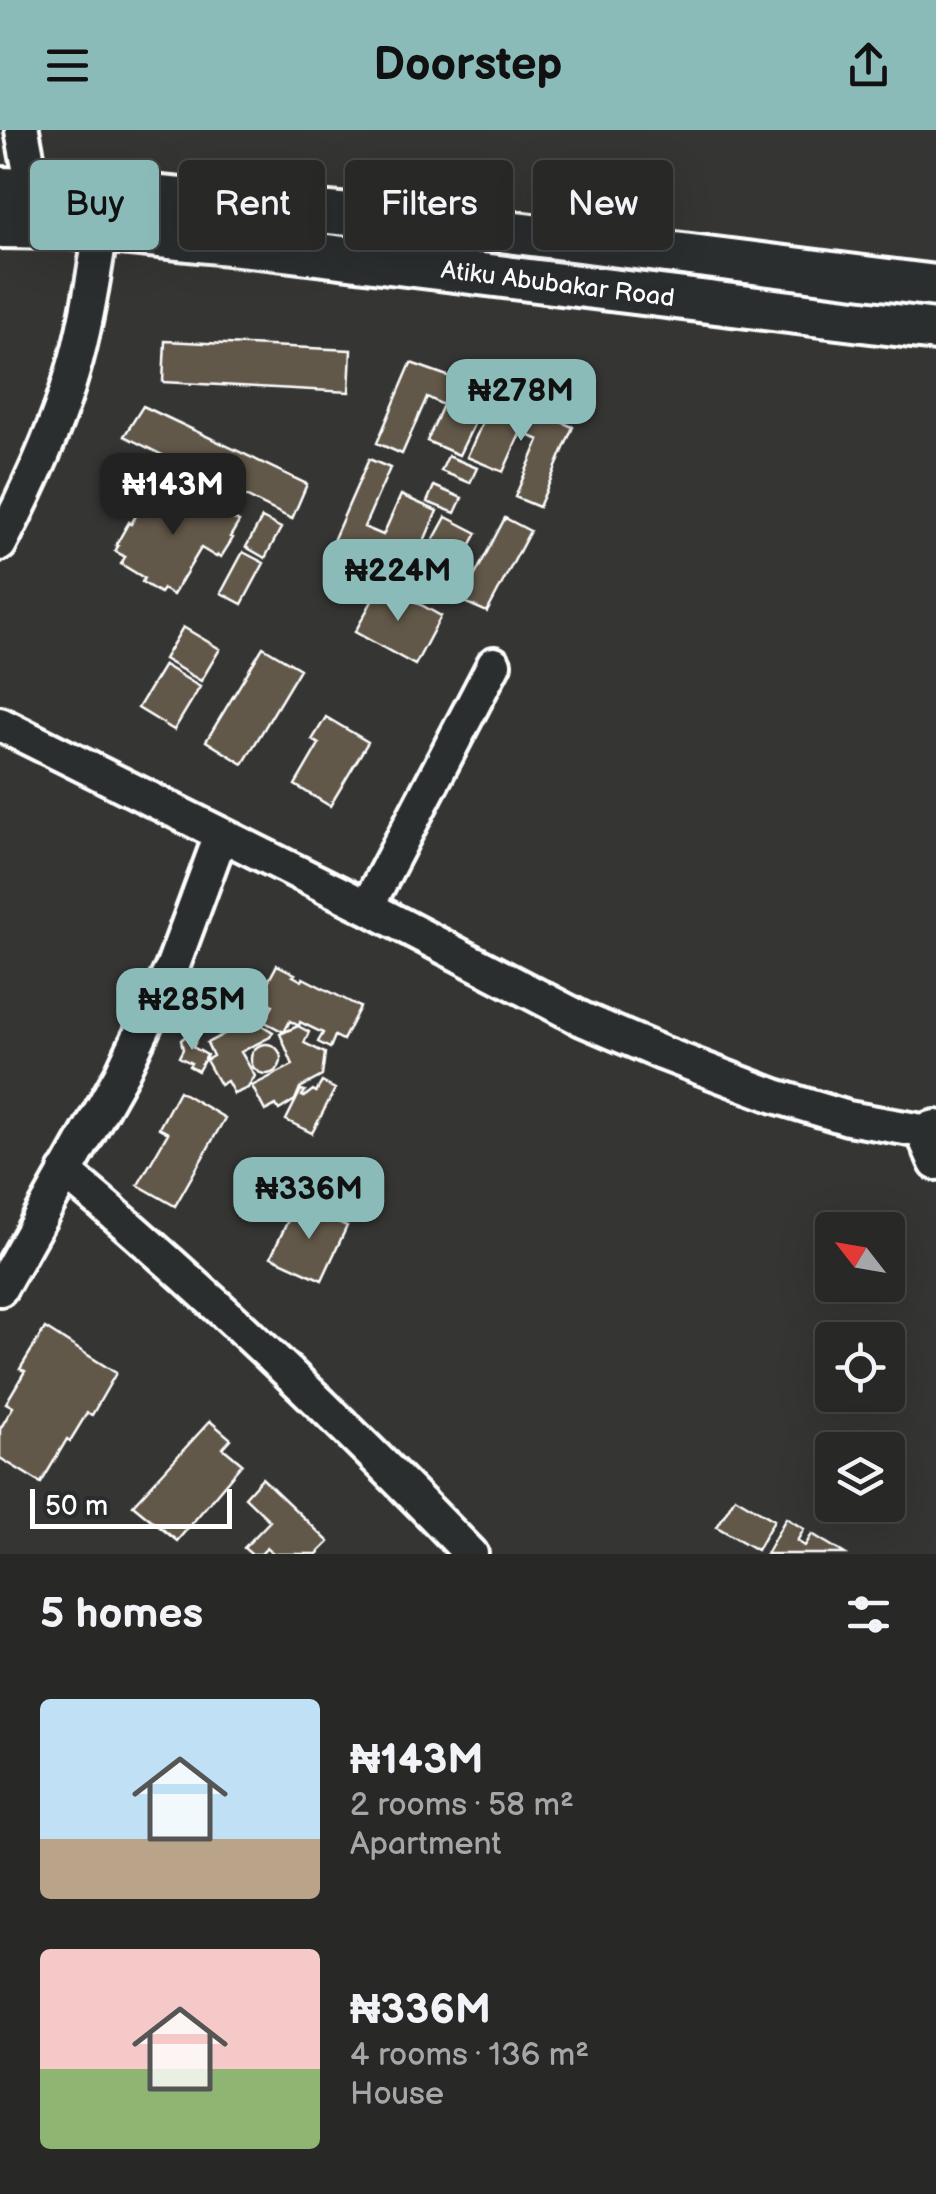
<!DOCTYPE html>
<meta charset="utf-8">
<style>
body{margin:0;font-family:"Balsamiq Sans",sans-serif;background:#30302f;color:#f1f3f6;height:100vh;display:flex;flex-direction:column;font-size:38px;white-space:nowrap}
*{box-sizing:border-box;margin:0}
p{font-size:32px;color:#a5a6a7}
.icon{flex:none;width:55px;height:55px;fill:none;stroke:currentColor;stroke-width:2;stroke-linecap:round;stroke-linejoin:round}
.map{position:relative;height:1424px;overflow:hidden}
.drawer{display:flex;flex-direction:column;background:#282827;flex:1}
.drawer>*{flex:none}
.hud{position:absolute;left:30px;top:30px;width:878px;height:90px;display:flex;gap:20px}
.needle{width:65px;rotate:301deg}
.buttons{position:absolute;left:815px;top:1082px;display:grid;gap:20px}
.buttons a{display:grid;place-items:center;width:90px;height:90px;border-radius:10px;background:#282827;box-shadow:0 10px 40px #0002,0 0 0 2px #444;font-size:50px}
.scale{position:absolute;left:30px;bottom:25px;width:202px;box-sizing:border-box;padding-left:10px;border:5px solid #fff;border-top:0;font-size:28px;line-height:35px;white-space:nowrap;color:#fff;-webkit-text-stroke:8px #2a2d2e;paint-order:stroke}
.price{position:absolute;translate:-50% -85px;padding:0 22px;border-radius:20px;background:#8bbbb9;color:#111;font-size:32px;line-height:65px;filter:drop-shadow(0 2px 5px #0008)}
.price::after{content:'';position:absolute;left:50%;top:60px;width:30px;height:22px;margin-left:-15px;background:inherit;clip-path:polygon(0 0,100% 0,50% 100%)}
.price.selected{background:#222;color:#fff}
ul{padding:0;list-style:none}
li{display:flex;align-items:center;gap:30px;height:250px;padding:0 40px}
li span{display:grid;place-items:center;flex:none;width:280px;height:200px;border-radius:10px;color:#555}
li>.icon{margin-inline-start:auto}
span .icon{width:120px;height:120px;fill:#fffc;stroke-width:1}
li b{font-size:42px}
h2{display:flex;justify-content:space-between;align-items:center;height:120px;padding:0 40px;font-size:42px}
.tag{padding:0 35px;border-radius:10px;background:#282827;box-shadow:0 10px 40px #0002,0 0 0 2px #444;font-size:35px;line-height:90px}
.tag.selected{background:#8bbbb9;color:#111}
header{display:flex;justify-content:space-between;align-items:center;height:130px;padding:0 40px;background:#8bbbb9;color:#111;font-size:45px;font-weight:700}
.map>svg:first-child{display:block}
</style>
<header><svg class="icon" aria-label="menu" viewBox="0 0 24 24"><path d="M4 6h16M4 12h16M4 18h16"/></svg>Doorstep<svg class="icon" aria-label="share" viewBox="0 0 24 24"><path d="M12 15V3M7 8l5-5 5 5M5 13v7h14v-7"/></svg></header>
<div class="map">
<svg width="936" height="1424" viewBox="0 0 936 1424">
<rect width="100%" height="100%" fill="#353634"/>
<filter id="ink" filterUnits="userSpaceOnUse"><feTurbulence type="fractalNoise" baseFrequency=".01" numOctaves="2"/><feDisplacementMap in="SourceGraphic" scale="20" xChannelSelector="R" yChannelSelector="G"/><feConvolveMatrix kernelMatrix="1 2 1 2 8 2 1 2 1" color-interpolation-filters="sRGB"/></filter>
<g filter="url(#ink)">
<path fill="#62594a" stroke="#fff" stroke-width="2.5" d="M 165,211 L 351,220 L 349,262 L 163,252 Z
M 411,233 L 490,261 L 459,325 L 427,311 L 443,275 L 427,267 L 402,324 L 377,313 Z
M 495,264 L 573,297 L 539,377 L 515,367 L 539,310 L 521,302 L 503,342 L 467,327 Z
M 143,276 L 307,354 L 292,389 L 124,306 Z
M 448,326 L 477,338 L 470,353 L 441,341 Z
M 369,329 L 390,338 L 364,397 L 383,405 L 401,365 L 437,381 L 409,446 L 332,413 Z
M 168,350 L 189,363 L 177,383 L 181,386 L 193,365 L 239,392 L 230,407 L 233,408 L 221,427 L 218,425 L 216,427 L 201,418 L 173,465 L 163,459 L 160,463 L 142,452 L 144,448 L 121,434 L 125,427 L 115,421 L 118,416 L 116,415 L 129,392 L 131,394 L 142,376 L 150,381 Z
M 434,356 L 462,368 L 455,383 L 427,372 Z
M 446,387 L 477,403 L 458,438 L 474,447 L 505,388 L 530,401 L 487,482 L 412,449 Z
M 262,388 L 281,398 L 265,428 L 246,417 Z
M 243,422 L 264,433 L 242,474 L 221,463 Z
M 382,453 L 441,486 L 415,535 L 355,502 Z
M 183,497 L 220,519 L 201,551 L 164,529 Z
M 263,517 L 300,539 L 243,634 L 206,611 Z
M 164,535 L 200,557 L 174,600 L 138,578 Z
M 326,587 L 368,612 L 330,676 L 295,655 L 319,614 L 312,610 Z
M 277,835 L 295,844 L 293,846 L 302,851 L 303,848 L 360,877 L 343,910 L 335,906 L 330,918 L 318,912 L 323,903 L 300,892 L 299,896 L 290,891 L 284,902 L 265,892 L 273,875 L 265,871 L 263,861 Z
M 244,877 L 247,884 L 256,879 L 262,883 L 258,893 L 273,902 L 270,907 L 241,922 L 255,946 L 248,958 L 234,964 L 227,951 L 220,955 L 206,930 L 213,926 L 207,913 L 228,902 L 221,889 Z
M 298,896 L 309,902 L 304,913 L 325,923 L 322,946 L 300,958 L 295,970 L 279,980 L 276,975 L 265,981 L 252,956 L 293,935 L 280,904 Z
M 188,904 L 197,909 L 193,917 L 207,925 L 198,941 L 189,936 L 191,933 L 179,927 L 183,919 L 181,910 Z
M251 929a15 15 0 1 1 30 0a15 15 0 1 1-30 0Z
M 322,952 L 335,959 L 312,1003 L 286,990 L 301,960 L 305,961 L 302,966 L 304,967 L 313,960 L 316,962 Z
M 179,961 L 225,988 L 175,1076 L 138,1055 L 168,1003 L 159,998 Z
M 296,1073 L 347,1096 L 322,1150 L 271,1127 Z
M 45,1198 L 116,1243 L 92,1285 L 87,1283 L 70,1311 L 67,1309 L 41,1353 L 0,1328 L 0,1299 L 13,1277 L 6,1273 L 25,1241 L 20,1239 Z
M 210,1291 L 231,1309 L 223,1318 L 242,1334 L 177,1411 L 133,1375 Z
M 262,1348 L 329,1412 L 317,1424 L 273,1424 L 267,1418 L 261,1424 L 251,1424 L 244,1418 L 270,1391 L 245,1367 Z
M 735,1367 L 774,1390 L 757,1420 L 717,1397 Z
M 786,1388 L 804,1399 L 797,1411 L 805,1416 L 812,1404 L 845,1424 L 766,1424 Z"/>
<g fill="none" stroke-linecap="round" stroke-linejoin="round">
<g stroke="#fff" stroke-width="40">
<path id="minor" d="M 22,0 L 33,58
M 0,414 C 28,360 55,303 72,244 C 86,198 93,149 101,101
M 0,594 L 367,777 L 582,889 L 662,923 L 775,966 L 848,988 L 922,1001 L 936,997
M 367,777 L 494,534
M 922,1001 L 936,1033
M 65,1042 C 207,1161 342,1291 471,1424
M 0,1159 L 122,943 L 172,838 L 221,705"/>
</g>
<g stroke="#fff" stroke-width="48">
<path id="tertiary" d="M 0,58 L 107,62 L 444,94 L 936,156
M 0,97 L 71,98 L 269,118 L 936,200"/>
</g>
<use href="#minor" stroke="#2a2d2e" stroke-width="32"/>
<use href="#tertiary" stroke="#2a2d2e" stroke-width="40"/>
</g>
</g>
<g text-anchor="middle" stroke-width="10" stroke-linejoin="round" paint-order="stroke">
<g font-size="25" fill="#fff" stroke="#2a2d2e">
<text transform="translate(558 153) rotate(7)" y="9">Atiku Abubakar Road</text>
</g>
</g>
</svg>
<div class="buttons">
<a><svg class="needle" viewBox="-14 -14 28 28"><path d="M0-13l5 13h-10z" fill="#e53935"/><path d="M0 13l5-13h-10z" fill="#a5a6a7"/></svg></a>
<a><svg class="icon" aria-label="locate" viewBox="0 0 24 24"><circle cx="12" cy="12" r="6"/><path d="M12 2v4M12 18v4M2 12h4M18 12h4"/></svg></a>
<a><svg class="icon" aria-label="layers" viewBox="0 0 24 24"><path d="M12 4l9 5-9 5-9-5zM3 14l9 5 9-5"/></svg></a>
</div>
<div class="scale">50 m</div>
<b class="price" style="left:521px;top:314px">₦278M</b>
<b class="price selected" style="left:173px;top:408px">₦143M</b>
<b class="price" style="left:398px;top:494px">₦224M</b>
<b class="price" style="left:192px;top:923px">₦285M</b>
<b class="price" style="left:309px;top:1112px">₦336M</b>
<div class="hud">
<a class="tag selected">Buy</a>
<a class="tag">Rent</a>
<a class="tag">Filters</a>
<a class="tag">New</a>
</div>
</div>
<section class="drawer">
<h2>5 homes<svg class="icon" aria-label="filters" viewBox="0 0 24 24"><path d="M4 7h16M4 17h16"/><circle cx="9" cy="7" r="2"/><circle cx="15" cy="17" r="2"/></svg></h2>
<ul>
<li><span style="background:linear-gradient(#bfe0f5 70%,#b9a48a 0)"><svg class="icon" aria-label="home" viewBox="0 0 24 24"><path d="M3 11l9-7 9 7M6 9v11h12V9"/></svg></span><div><b>₦143M</b><p>2 rooms · 58 m²</p><p>Apartment</p></div></li>
<li><span style="background:linear-gradient(#f6c9c9 60%,#8fb573 0)"><svg class="icon" aria-label="home" viewBox="0 0 24 24"><path d="M3 11l9-7 9 7M6 9v11h12V9"/></svg></span><div><b>₦336M</b><p>4 rooms · 136 m²</p><p>House</p></div></li>
</ul>
</section>
